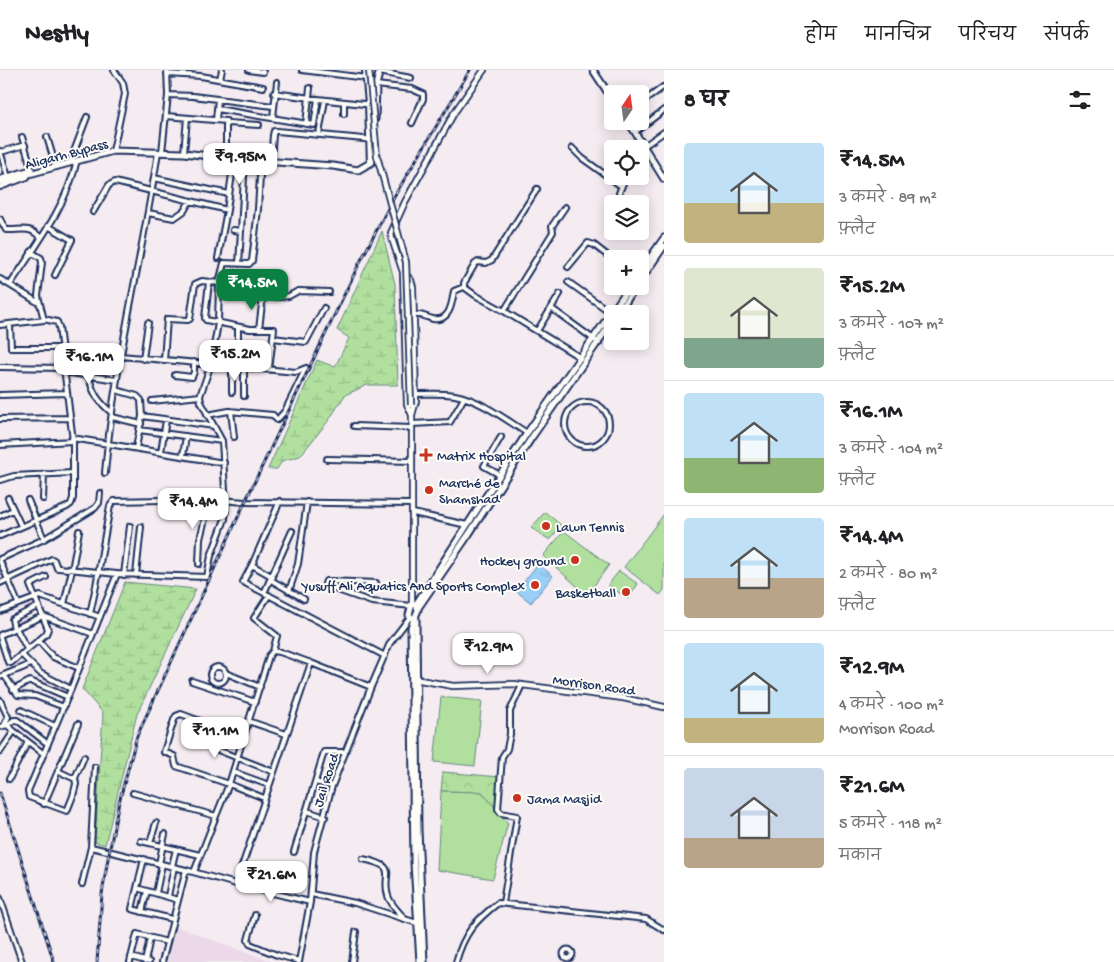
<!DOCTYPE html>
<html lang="hi">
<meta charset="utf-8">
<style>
body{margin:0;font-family:"Gochi Hand","Playpen Sans Deva",sans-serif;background:#f6f6f6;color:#202124;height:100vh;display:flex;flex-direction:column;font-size:19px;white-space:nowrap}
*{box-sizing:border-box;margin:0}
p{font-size:16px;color:#757577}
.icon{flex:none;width:28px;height:28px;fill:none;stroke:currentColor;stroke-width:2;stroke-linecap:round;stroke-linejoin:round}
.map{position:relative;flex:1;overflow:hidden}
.sheet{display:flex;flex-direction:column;background:#fff;width:450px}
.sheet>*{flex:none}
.needle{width:32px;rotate:13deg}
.controls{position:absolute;left:604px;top:15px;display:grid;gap:10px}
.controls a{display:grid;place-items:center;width:45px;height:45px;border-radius:5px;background:#fff;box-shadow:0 2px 12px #0003;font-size:25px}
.price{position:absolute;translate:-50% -42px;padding:0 11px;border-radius:10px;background:#fff;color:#222;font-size:16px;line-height:32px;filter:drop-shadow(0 1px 2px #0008)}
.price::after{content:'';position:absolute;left:50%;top:30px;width:15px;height:11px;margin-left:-8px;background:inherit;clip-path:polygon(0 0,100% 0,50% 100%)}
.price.selected{background:#0b8043;color:#fff}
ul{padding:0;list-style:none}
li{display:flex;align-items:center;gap:15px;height:125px;padding:0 20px}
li+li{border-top:1px solid #e0e0e0}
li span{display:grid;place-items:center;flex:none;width:140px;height:100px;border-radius:5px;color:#555}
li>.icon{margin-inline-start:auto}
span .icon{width:60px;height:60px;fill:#fffc;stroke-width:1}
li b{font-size:21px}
h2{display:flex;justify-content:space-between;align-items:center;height:60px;padding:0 20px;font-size:21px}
header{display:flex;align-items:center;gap:30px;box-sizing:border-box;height:70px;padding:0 25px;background:#fff;border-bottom:1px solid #e0e0e0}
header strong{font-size:24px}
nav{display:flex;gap:28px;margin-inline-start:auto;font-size:18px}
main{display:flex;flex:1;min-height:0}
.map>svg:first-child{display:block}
</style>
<header>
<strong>Nestly</strong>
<nav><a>होम</a><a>मानचित्र</a><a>परिचय</a><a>संपर्क</a></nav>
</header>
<main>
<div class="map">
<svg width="664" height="892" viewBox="0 0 664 892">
<defs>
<pattern id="wetland-marsh" width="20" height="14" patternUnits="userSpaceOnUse" patternTransform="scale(1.25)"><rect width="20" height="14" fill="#b0df9e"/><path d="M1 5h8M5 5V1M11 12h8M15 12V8" fill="none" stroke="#97c08a"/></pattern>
<pattern id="park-crowns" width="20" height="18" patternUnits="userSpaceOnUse" patternTransform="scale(1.25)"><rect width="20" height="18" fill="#b0df9e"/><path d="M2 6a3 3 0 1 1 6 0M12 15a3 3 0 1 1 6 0" fill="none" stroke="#97c08a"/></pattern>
<pattern id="water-ripples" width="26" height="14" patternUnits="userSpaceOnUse" patternTransform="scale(1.25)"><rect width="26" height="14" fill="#9acff8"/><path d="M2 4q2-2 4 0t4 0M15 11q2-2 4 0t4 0" fill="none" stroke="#84b2d7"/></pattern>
</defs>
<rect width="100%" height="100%" fill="#f5ecf1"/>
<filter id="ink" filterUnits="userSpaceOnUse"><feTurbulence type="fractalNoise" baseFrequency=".02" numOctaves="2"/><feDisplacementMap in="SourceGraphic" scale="10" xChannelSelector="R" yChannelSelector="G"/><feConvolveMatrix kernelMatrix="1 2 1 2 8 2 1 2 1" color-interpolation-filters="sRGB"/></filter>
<g filter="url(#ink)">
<path fill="#ebd9e9" d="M 175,856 L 274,892 L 167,892 Z"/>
<path fill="url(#wetland-marsh)" stroke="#66877e" d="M 382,161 L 395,214 L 398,315 L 367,315 L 345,325 L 329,350 L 300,386 L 282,391 L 277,399 L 268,399 L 317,290 L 335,297 L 349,268 L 337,260 Z
M 125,512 L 196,519 L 137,644 L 105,775 L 95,772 L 103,643 L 82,619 Z"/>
<path fill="url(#park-crowns)" stroke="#66877e" d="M 443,702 L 500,707 L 497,740 L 482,722 L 441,721 Z"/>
<path fill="#b0df9e" stroke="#66877e" d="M 545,442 L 561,455 L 550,470 L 531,458 Z
M 664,444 L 664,520 L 660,525 L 624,497 Z
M 564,461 L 609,495 L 587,525 L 543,486 Z
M 619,501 L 638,514 L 628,529 L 608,515 Z
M 441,627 L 482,631 L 475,696 L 434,692 Z
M 441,721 L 482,722 L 508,753 L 493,809 L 437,800 Z"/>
<path fill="url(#water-ripples)" stroke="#678fba" d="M 538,494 L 553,506 L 531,533 L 516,521 Z"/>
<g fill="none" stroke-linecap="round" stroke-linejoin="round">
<g stroke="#1b2f5e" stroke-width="8">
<path id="minor" d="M 167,0 L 168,25
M 249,0 L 263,2
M 302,0 L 366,8
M 365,0 L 368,34 L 370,94
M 379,2 L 411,8
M 167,4 L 201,6 L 263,17
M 220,9 L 222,0
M 376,15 L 412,19 L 423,24 L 423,29 L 412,53
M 274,23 L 318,29
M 640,34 L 663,17
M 217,39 L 314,55 L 318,29 L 373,35
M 344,44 L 344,32
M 166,46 L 226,51 L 226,88
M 273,47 L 277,12
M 216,50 L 218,29
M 227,53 L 259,55
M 306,54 L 310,18
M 635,62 L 664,40
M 319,64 L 325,30
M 22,67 L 33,103
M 47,67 L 56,97
M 644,76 L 664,62
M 572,78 L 582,88 L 621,116
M 0,81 L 8,107
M 113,81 L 125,24 L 123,13 L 114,0
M 1,82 L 25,75
M 162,82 L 168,25 L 193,26 L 273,36
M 184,83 L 187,48
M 640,84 L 645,79
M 271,90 L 273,65 L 274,61 L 277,61 L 375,70
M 70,92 L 87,47
M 626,106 L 619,123 L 627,134
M 154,108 L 229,124
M 0,109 L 32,99
M 0,117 L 27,107
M 537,119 L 492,190 L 486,193 L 478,192 L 475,194 L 464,213 L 464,217 L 475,225 L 504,241 L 581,288
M 227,140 L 234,89
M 93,142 L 109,115 L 115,112 L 227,140 L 218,188
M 640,142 L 643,144
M 148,143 L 174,148 L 184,141 L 190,131
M 0,149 L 6,160 C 20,161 28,155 40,167
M 48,156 L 72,170 L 55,205
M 233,160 L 241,161 L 245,89
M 239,194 L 241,161
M 568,197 L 588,173 L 594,175 L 612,189
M 0,209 L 39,233
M 209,212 L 205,248 L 206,250 L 250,259 L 274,259 L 269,299
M 568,212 L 613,244
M 10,215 C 35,177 67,136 77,90
M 219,224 L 280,227 L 289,226 L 298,221 L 329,222
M 551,238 L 599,273
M 504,241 L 553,162 L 552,156 L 565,137
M 413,245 C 422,244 425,247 433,249 C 450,252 452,233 454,221 L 464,217
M 0,255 L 44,250 L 38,226 L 42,192 L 41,188 L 31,182
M 10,255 L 11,278 L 62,278
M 259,259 L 263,226
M 537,261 L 560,224
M 273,268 L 306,272 L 324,238
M 121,286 L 296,302 L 306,298 L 285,341 L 277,350 L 273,345 L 229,341 L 207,345
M 143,289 L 148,253
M 164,291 L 167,249 L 188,250 L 190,249 L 195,214 L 202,211 L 219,213 L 224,193 L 249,194 L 252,191 L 258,139 L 261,90
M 0,297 L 63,298
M 64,302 L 117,310
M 175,305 L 192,307 L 194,302 L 194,292
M 89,306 C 92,323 99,332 112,343
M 116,320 L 137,326 L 141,330 L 142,346 L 136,378
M 232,322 L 232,296 L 238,270 L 238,257
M 416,324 C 429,324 442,323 455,325 C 481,330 505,349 527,363
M 0,325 L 66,323
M 244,326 L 244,298
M 152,331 L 200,326
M565 354a22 22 0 1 1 44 0a22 22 0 1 1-44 0Z
M 231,341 L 234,367
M 142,346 L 214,356
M 112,347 L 141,354
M 0,349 L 70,348
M 412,354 L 450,352 L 464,328
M 354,356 L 412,358
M 139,360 L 222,371
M 72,368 L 224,393
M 0,375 L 73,371
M 161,382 L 166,350
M 183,386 L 186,366
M 327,389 L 412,391
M 105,403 C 114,295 142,189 158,82
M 500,405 L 484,396 L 501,367
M 0,410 L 14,406 L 73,403
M 8,428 L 21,456
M 43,429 L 44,404
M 28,430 L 44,469
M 413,443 L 467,455
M 0,446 L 13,440
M 0,466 L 67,437 L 71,434 L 73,428 L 73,371 L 59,257 L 57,252 L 44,249
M 0,489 L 44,469 L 95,438 L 99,433 L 100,423
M 0,491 L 18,533
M 199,494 L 200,469 L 210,429
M 252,495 L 243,512 L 385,586
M 124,505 L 130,456
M 136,505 L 141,457
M 273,507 L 252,495 L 280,431
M 271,510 L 304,529
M 0,513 L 52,489 L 54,490 L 57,498 L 59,498 L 117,504
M 376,513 L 329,511 L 326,511 L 325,514 L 329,517 L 372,532 L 412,536
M 289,521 L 298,494 L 307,432
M 264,523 L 292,461
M 269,525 L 254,548 L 277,566 L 273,581
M 64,534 L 72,500 L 79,461
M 0,541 L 40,526 L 100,547
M 90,544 L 96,516 L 110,436 L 114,431 L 210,429 L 245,432 L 412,434
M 16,558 L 27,579
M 14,559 L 12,549 L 39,536
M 0,565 L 43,546 L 93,564
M 0,567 L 8,592 L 11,593 L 46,564 L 48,559 L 30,515 L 46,507
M 38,570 L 53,587 L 79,598
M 21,584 L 40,603 L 71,619
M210 605a8 8 0 1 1 16 0a8 8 0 1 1-16 0Z
M 226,603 L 260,617
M 4,605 C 13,601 22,599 30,594
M 0,607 L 4,605 L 18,625 L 35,626 L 64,637
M 192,611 L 255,632
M 13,620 L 30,611 L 68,627
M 0,630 L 8,647 L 4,655
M 21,640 L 55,656
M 248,651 L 286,664
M 7,655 L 14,650 L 17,650 L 48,674
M 0,657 L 7,655 L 14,661
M 243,667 L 181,644 L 176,646 L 174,650 L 164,682 L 174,686 L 176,696 L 229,714 L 264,728
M 200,673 L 274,702
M 0,682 L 14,661 L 44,684
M 84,687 L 75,708 L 76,714 L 73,726 L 67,741 L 29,727 L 28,721 L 71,619 L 117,504 L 207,507 L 211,486 L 225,449 L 226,436 L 222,371 L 201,332 L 200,326 L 211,294 L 218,253 L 219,213
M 58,701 L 75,709
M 233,702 L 269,715
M 9,709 L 28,672
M 315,712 L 332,716
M 133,723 L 216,746 L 229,714 L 269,586 L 273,581 L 280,582 L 311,593 L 371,617
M 44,734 L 78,654
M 307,741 L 325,747
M 141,771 L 200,785
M 150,773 L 156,753
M 91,777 L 186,800 L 162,892
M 294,782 L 324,682 L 345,682
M 144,789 L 132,839 L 172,849
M 363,789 C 401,797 381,803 388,826 C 391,835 399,842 405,849
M 159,794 L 165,764
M 172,796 L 176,779
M 186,800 L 236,814 L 311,593
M 194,802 L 216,746
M 82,814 L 91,777 L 95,697
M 236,814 L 310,832
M 137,818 L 178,830
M 156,823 L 162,794
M 311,824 L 355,833 L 420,854
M 168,826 L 174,797
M 0,828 L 22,892
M 503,833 L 517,746 L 501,743 L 498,739 L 502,687 L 507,679 L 510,664 L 510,641 L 522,615
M 142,842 L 147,821
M 255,845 L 248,870 L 250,874 L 277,885 L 299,891
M563.5 884a4.5 4.5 0 1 1 9 0a4.5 4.5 0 1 1-9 0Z
M 131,887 L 149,892
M 130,892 L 137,864 L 167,872
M 145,892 L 150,868
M 299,892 L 310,832 L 314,782 L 332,716 L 371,617 L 390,573 L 410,547
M 352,892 L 356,862
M 456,892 C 464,863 475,851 498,833 L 646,849 L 664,860"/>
</g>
<g stroke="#1b2f5e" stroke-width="8">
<path id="tertiary" d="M 406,205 L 411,210 L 413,217 L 416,331 L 412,345
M 412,344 L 412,534
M 412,345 L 407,334 L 403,202 L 392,169 L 391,163 L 405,132 L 454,43 L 484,0
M 414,609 L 453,616 L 514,614 L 623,628 L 664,637"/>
</g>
<g stroke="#1b2f5e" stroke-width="9">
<path id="secondary" d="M 593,0 L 612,29
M 375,49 L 376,15 L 380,0
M 628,51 L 664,109
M 0,112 L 113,81 L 184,83 L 234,89 L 333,96 L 358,100 L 372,92 L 375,75
M 640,202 L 664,168
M 640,211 L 664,176
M 618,244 L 636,216
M 416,534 L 418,540 L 411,557 L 414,793 L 420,892
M 418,538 L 469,464 L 532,367 L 612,252
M 416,548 L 418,760 L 424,892
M 413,549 L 409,545 L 412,534 L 416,534 L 527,363 L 630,216"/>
</g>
<use href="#minor" stroke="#fdfcf7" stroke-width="4"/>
<use href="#tertiary" stroke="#fdfcf7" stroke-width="4.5"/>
<use href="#secondary" stroke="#fdfcf7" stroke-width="5"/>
<g stroke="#1b2f5e" stroke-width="3">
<path id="rail" d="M 0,723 L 54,892
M 97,892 L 102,824 L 107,794 L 118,736 L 137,666 L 245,432 L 358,196 L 395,125 L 470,0"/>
</g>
<use href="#rail" stroke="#fdfcf7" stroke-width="1" stroke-dasharray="4" stroke-linecap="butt"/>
<g stroke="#1b2f5e" stroke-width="8" stroke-linecap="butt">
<path id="tertiary-bridge" d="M 369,0 L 377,86 L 406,192 L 411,335"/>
</g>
<use href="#tertiary-bridge" stroke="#fdfcf7" stroke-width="4.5"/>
</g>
</g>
<g fill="#c8321e" stroke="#fdfcf7" stroke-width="2">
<path d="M423.5 377.5h5v5h5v5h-5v5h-5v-5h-5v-5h5z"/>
<circle cx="429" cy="420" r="5"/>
<circle cx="546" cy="456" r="5"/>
<circle cx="575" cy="490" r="5"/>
<circle cx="535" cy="515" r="5"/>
<circle cx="626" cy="522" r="5"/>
<circle cx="517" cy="728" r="5"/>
</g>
<g text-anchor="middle" stroke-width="4" stroke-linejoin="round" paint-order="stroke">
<g font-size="14" fill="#1b2f5e" stroke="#fdfcf7">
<text transform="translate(66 83) rotate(-15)" y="5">Aligarh Bypass</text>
<text transform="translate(594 614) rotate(8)" y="5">Morrison Road</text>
<text transform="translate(325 710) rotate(-72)" y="5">Jail Road</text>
</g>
<g font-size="14" fill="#1b2f5e" stroke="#fdfcf7" text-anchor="start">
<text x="437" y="390">Matrix Hospital</text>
<text x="439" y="417">Marché de<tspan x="439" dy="16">Shamshad</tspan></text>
<text x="556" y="461">Lawn Tennis</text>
<text x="565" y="495" text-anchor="end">Hockey ground</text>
<text x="525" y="520" text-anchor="end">Yusuff Ali Aquatics And Sports Complex</text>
<text x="616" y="527" text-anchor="end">Basketball</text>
<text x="527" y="733">Jama Masjid</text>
</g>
</g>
</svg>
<div class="controls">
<a><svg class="needle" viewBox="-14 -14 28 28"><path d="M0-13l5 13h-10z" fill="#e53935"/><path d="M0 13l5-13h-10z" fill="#757577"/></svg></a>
<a><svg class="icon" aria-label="locate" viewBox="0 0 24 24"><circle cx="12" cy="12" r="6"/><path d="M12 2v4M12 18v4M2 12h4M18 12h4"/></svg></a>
<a><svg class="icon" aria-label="layers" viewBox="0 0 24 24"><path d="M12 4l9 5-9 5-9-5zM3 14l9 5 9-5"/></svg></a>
<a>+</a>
<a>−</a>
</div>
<b class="price" style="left:240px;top:115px">₹9.95M</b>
<b class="price selected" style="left:252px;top:241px">₹14.5M</b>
<b class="price" style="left:235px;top:312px">₹15.2M</b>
<b class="price" style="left:89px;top:315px">₹16.1M</b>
<b class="price" style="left:193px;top:460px">₹14.4M</b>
<b class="price" style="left:488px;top:605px">₹12.9M</b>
<b class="price" style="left:215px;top:689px">₹11.1M</b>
<b class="price" style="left:271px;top:833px">₹21.6M</b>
</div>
<section class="sheet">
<h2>8 घर<svg class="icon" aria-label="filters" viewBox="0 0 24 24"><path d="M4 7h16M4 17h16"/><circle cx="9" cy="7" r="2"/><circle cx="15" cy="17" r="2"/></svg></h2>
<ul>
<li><span style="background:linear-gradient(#bfe0f5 60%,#c2b280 0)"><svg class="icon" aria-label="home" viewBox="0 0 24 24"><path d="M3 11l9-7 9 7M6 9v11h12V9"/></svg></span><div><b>₹14.5M</b><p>3 कमरे · 89 m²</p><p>फ़्लैट</p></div></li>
<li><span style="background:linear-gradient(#dfe7d0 70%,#7fa58c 0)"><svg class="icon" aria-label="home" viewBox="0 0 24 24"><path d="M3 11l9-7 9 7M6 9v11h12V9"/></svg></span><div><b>₹15.2M</b><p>3 कमरे · 107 m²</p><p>फ़्लैट</p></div></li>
<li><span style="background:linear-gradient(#bfe0f5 65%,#8fb573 0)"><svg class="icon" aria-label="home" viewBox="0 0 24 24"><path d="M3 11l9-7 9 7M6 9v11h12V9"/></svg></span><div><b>₹16.1M</b><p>3 कमरे · 104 m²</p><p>फ़्लैट</p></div></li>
<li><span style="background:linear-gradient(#bfe0f5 60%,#b9a48a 0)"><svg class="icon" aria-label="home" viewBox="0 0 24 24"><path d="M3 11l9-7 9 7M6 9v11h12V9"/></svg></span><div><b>₹14.4M</b><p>2 कमरे · 80 m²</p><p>फ़्लैट</p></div></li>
<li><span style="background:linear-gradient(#bfe0f5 75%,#c2b280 0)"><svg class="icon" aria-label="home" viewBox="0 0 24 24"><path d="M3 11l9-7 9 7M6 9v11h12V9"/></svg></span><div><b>₹12.9M</b><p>4 कमरे · 100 m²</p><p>Morrison Road</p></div></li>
<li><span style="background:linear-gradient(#c9d6e8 70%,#b9a48a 0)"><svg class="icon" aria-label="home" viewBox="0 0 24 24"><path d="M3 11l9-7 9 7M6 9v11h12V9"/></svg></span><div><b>₹21.6M</b><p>5 कमरे · 118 m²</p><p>मकान</p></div></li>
</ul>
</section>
</main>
